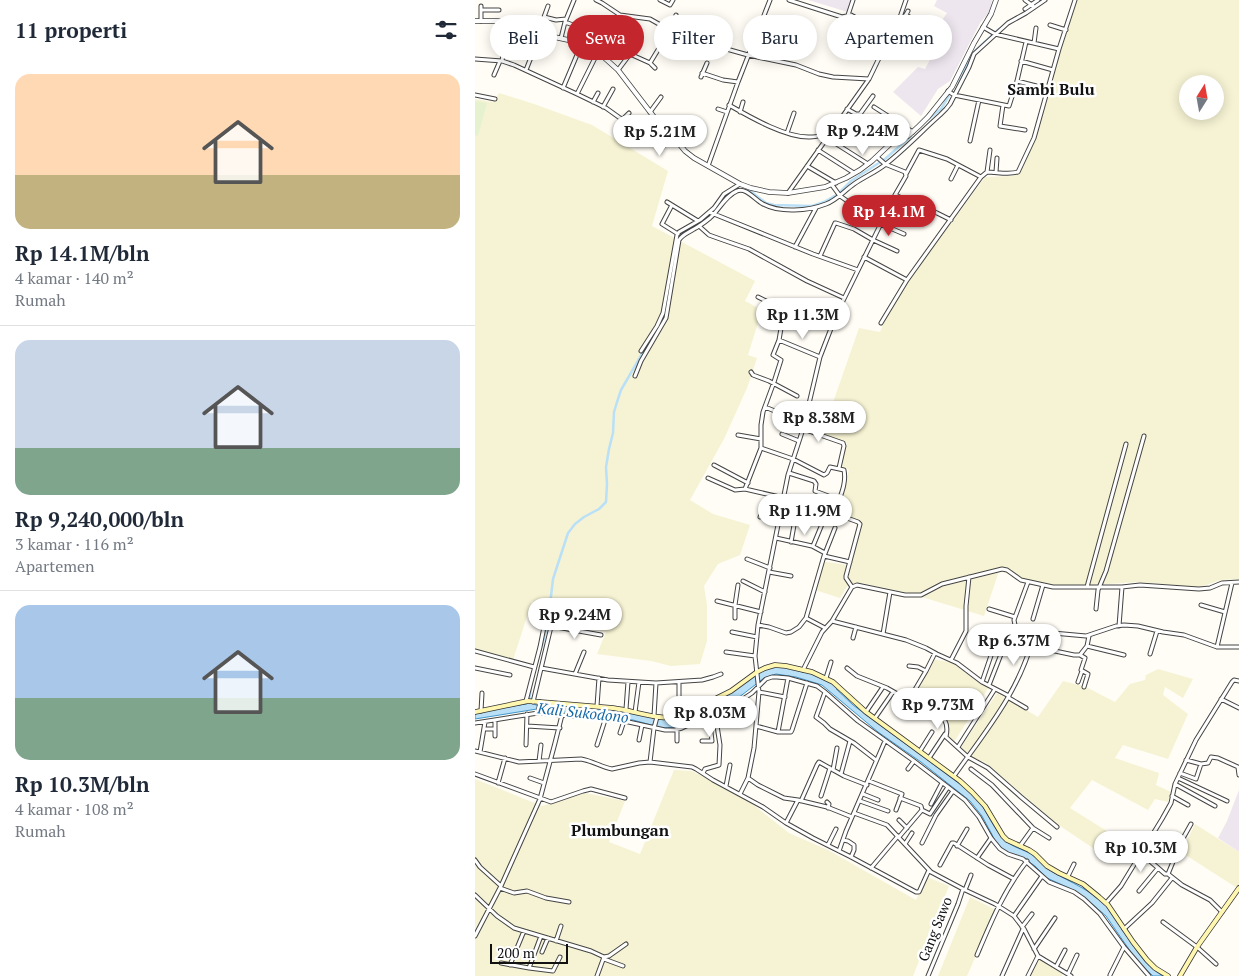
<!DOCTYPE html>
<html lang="id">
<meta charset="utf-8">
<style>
body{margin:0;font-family:"PT Serif",serif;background:#f6f6f7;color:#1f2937;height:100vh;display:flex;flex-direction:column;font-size:19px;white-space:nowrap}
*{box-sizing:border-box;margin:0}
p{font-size:16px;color:#747a83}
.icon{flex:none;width:28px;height:28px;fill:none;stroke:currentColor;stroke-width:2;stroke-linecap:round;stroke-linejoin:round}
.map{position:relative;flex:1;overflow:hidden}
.side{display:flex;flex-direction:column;background:#fff;width:475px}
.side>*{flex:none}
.hud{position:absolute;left:15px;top:15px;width:475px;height:45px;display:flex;gap:10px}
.needle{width:32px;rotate:11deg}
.controls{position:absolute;left:704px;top:75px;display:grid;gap:10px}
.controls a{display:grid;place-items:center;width:45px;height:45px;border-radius:50%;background:#fff;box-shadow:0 2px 12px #0003;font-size:25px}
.scale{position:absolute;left:15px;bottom:12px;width:78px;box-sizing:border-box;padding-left:5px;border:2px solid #111;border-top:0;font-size:14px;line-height:18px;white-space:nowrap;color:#111;-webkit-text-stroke:4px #fff;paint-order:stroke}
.price{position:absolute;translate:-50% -42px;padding:0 11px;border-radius:18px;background:#fff;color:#222;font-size:16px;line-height:32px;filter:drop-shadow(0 1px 2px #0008)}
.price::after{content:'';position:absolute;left:50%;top:30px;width:15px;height:11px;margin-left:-8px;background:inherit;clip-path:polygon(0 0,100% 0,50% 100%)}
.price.current{background:#c4262e;color:#fff}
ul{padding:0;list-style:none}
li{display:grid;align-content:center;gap:10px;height:265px;padding:0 15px}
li+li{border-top:1px solid #e0e1e3}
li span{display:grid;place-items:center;height:155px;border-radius:15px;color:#555}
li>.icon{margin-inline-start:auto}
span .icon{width:90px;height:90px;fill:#fffc;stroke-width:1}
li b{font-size:21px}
h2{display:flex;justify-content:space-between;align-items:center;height:60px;padding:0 15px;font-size:21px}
.pill{padding:0 18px;border-radius:22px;background:#fff;box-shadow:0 2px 12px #0003;font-size:18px;line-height:45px}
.pill.current{background:#c4262e;color:#fff}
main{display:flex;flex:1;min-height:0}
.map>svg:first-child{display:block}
</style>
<main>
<section class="side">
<h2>11 properti<svg class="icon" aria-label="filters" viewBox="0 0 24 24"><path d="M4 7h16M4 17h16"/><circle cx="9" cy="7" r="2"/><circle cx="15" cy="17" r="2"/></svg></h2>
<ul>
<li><span style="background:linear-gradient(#ffd9b3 65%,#c2b280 0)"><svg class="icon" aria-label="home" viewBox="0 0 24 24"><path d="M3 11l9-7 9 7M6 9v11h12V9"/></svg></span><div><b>Rp 14.1M/bln</b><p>4 kamar · 140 m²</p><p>Rumah</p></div></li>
<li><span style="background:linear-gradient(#c9d6e8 70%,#7fa58c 0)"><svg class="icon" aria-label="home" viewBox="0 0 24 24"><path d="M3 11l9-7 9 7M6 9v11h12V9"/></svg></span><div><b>Rp 9,240,000/bln</b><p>3 kamar · 116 m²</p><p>Apartemen</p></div></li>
<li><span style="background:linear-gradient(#a9c7e8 60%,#7fa58c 0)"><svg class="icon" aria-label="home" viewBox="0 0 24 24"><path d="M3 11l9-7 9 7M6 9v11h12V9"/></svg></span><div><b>Rp 10.3M/bln</b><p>4 kamar · 108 m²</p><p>Rumah</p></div></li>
</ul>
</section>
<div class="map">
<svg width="764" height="976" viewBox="0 0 764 976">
<rect width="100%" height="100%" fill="#fffdf5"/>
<path fill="#eee6ef" d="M 333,0 L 378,0 L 373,12 Z
M 462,0 L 517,0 L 515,11 L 505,23 L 475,81 L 463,89 L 446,116 L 418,92 L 443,67 L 450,69 L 457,56 L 447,50 L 472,13 L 459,6 Z
M 764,790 L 764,852 L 743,838 L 752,821 Z"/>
<path fill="#f6f3d4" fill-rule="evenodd" d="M 599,0 L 764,0 L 764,579 L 746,580 L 725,587 L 663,582 L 586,587 L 565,584 L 524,571 L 509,616 L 437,594 L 387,583 L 373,585 L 365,598 L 337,589 L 345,561 L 373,565 L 382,522 L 362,514 L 374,470 L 366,466 L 372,443 L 344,438 L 356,408 L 384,328 L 405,332 L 417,302 L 510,177 L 539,176 L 556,141 ZM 712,84 L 740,84 L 740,111 L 712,111 Z
M 24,93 L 59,104 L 117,125 L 193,171 L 177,226 L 280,281 L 270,301 L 287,310 L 273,355 L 282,358 L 272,388 L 249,439 L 215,500 L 238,514 L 275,525 L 265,555 L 243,564 L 229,586 L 232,605 L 232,641 L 225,664 L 196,666 L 176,661 L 122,654 L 131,632 L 91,621 L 82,612 L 57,601 L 38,660 L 0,650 L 0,99 L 18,102 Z
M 454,659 L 477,662 L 503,682 L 514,687 L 479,742 L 472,737 L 473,725 L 435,696 Z
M 683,669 L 718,679 L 708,698 L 690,687 L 688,695 L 713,714 L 693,759 L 648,745 L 640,758 L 684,773 L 681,785 L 696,792 L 693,802 L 680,799 L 673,810 L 617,780 L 595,808 L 643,838 L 627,854 L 582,824 L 511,763 L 494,756 L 486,747 L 522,693 L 563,717 L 588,681 L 611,687 L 640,702 L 655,684 L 670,680 L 671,675 Z
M 199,770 L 217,771 L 266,795 L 314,833 L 353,850 L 441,900 L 452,877 L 474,886 L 438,976 L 0,976 L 0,779 L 67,806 L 111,793 L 150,801 L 134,842 L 165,854 Z
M 720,824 L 764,852 L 764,885 L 762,888 L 706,852 Z
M 495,897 L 521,910 L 492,976 L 463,976 Z
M 564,958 L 588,973 L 587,976 L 555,976 Z"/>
<path fill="#e6f2cf" d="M 0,101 L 12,103 L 3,136 L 0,135 Z"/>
<path fill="#b9e0f7" stroke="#3f96cf" d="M 309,667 L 337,673 L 357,685 L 378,705 L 493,790 C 497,795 502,799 506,804 C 515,817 521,835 535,844 C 541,848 549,850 556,854 C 563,858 568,866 576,871 C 596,883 617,890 633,908 C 652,930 662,962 688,976 L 678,976 L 662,961 L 631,916 L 616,903 L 594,888 L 572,878 L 560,866 L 550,859 L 532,853 L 522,844 L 507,816 L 495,801 L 446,762 L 403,732 L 347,685 L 321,677 L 301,674 L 289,678 L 263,698 L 203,727 L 187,728 L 158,720 L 62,709 L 0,719 L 0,712 L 57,703 L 61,705 L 86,705 L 146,710 L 204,718 L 260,690 L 279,675 L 292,668 Z"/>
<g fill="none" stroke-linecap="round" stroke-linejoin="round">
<path stroke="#b9e0f7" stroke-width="2.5" d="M 500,51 L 524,29
M 481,83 L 497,55
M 452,120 L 466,109 L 476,92
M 267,190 L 274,190 L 291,203 L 299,205 L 337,206 L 349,202 L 363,194 L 376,181 L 410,159 L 436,136
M 246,201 L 249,197 L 257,192
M 220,224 L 229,220 L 234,214
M 202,240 L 204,236 L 211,229
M 189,314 L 191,309 L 194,290
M 67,646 L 73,622 L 78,579 L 93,533 L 100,524 L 109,517 L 124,509 L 131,502 L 132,484 L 131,467 L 134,449 L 138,433 L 139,412 L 142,402 L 146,390 L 175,340 L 184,328 L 186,321
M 53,707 L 56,687"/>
<path stroke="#b9e0f7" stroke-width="4.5" d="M 345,679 L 355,683 L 359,688"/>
<g stroke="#444" stroke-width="5">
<path id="minor" d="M 121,0 L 127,3 L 145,15 L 175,19 L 198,32 L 223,41 L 273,55 L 321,65 L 344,74 L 358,77 L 394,79
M 185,0 L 195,5 L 198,0
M 314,0 L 367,17 L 376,15 L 416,37
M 550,0 L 558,6
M 73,6 L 69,17 L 81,20 L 91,19
M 550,9 L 563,0
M 6,10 L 24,10
M 373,15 L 378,0
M 431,15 L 441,21
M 425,17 C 430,17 431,15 433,11
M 6,21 L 6,6
M 90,22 L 130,37 L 155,54 L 175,63 L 180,68
M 575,25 L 591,30
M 508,27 L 520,34 L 584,49
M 86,38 L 90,22 L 99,0
M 223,41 L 231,18
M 559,43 L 561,28
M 191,44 L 200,26
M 0,59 L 27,61 L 39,65 L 102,94 L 131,108 L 187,148 L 197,135
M 27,61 L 33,22
M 546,61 L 578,70
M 175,63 L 192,35 L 201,15
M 51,70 L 66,32
M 143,70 L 155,54
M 227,73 L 248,80 L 263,82
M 19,75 L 25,61
M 226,77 L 232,63
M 542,81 L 573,89
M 88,88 L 107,43
M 473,91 L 479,95 L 534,106 L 542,81 L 551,42
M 102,94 L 123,52
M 0,95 L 20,99
M 118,102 L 123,93
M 254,105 C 275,117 311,138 335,137 C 341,137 348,135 354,134
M 528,105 L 525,126 L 550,130
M 128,107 L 138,89
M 399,107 L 438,132
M 243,109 L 252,112
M 372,109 L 381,114 L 385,114 L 398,96
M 175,112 L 186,97
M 265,112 L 268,102
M 147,120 L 154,113
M 391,127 L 415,144
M 312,133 L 319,113
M 167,134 L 179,117
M 352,138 L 393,164
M 495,141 L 504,100
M 343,150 L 379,173
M 233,166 L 263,82 L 295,0
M 332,166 L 361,183
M 512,172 L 515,150
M 521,172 L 522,158
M 431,174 L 444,150 L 472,159 L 506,177
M 476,179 L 483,165
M 357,185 L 365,196 L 384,209 L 408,220
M 313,193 L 394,79 L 408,50 L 416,37 L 423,23 L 431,0
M 420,195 L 462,213 L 476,220
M 192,202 L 223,221
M 197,205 L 187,224 L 203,234
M 234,212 L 338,254 L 383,270
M 406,224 L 429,234
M 224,226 L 234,235 L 248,240 L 274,249 L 332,281 L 369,298
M 398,240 L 422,251
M 320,247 L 341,208
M 345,256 L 360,223 L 361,223 L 379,229 L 398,240
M 389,257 L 432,280
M 283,297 L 293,302 L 298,306 L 309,311 L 314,310 L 324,313 L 355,328
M 406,323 L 432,280 L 506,177 L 512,172 C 522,172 534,175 543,172 L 559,138 L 584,49 L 600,0
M 304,340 L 345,357
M 166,351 L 182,326 L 188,313 L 202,235 L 204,232 L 225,220 L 239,208 L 249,194 L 265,184
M 276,372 L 278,375 L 294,381 L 322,396
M 160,376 L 166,361 L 191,318 L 204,240 C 208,234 213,233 219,229 C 225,226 230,222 235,218 C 244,210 250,196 262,191 C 271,187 280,200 288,204 C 305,213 333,211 351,204 C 362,200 369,191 379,184 C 389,177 401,172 411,164 C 430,149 447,131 465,115 L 471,109 L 475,104 L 494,67 L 499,54 L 533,23 L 551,13 L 570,0
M 290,407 L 329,423
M 328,429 L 368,443 L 369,446 L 364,468
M 307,434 L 324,441
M 263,435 L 286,439
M 286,448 L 318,459 L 349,475 L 352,473 L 355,467 L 369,470 C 372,485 364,498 360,512 L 361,514 L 383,522 L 385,524 L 371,576 L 371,578 L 377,587
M 239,465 L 273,483
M 314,473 L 339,481 L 341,484 L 340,491 L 364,500
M 233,478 L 260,490 L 270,489
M 309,498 L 270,489 L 286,448 L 286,425 L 288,412 L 299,382 L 306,360 L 298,355 L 304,340 L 309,311
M 285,517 L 289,509 C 302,507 307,507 319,510 L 321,514 L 316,542
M 301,538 L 337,546 L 350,553
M 338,546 L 350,517 L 360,512
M 349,556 L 375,562
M 272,559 L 295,568
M 294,572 L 316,576
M 268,581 L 290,592
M 377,587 L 382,585 L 430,595 L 446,595 L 467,584 L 527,569 L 532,570 L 546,580 L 578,587 L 647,587 L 665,585 L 724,589 L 735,588 L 747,583 L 764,582
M 612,587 L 651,444
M 242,601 L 286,612
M 726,605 L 750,612
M 514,609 L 540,617
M 621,609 L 623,590 L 631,571 L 669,436
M 260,618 L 260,605 L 263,585
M 331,618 L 350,628
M 558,619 L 568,585
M 357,621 L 431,640 L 451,648 L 462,654 L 482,663 L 507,682 L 534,696
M 283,625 L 294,627 L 311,633 L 316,632 L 324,627 L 331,618 L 349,556 L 360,528
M 76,626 L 126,635
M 644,626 L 647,587
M 257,632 L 282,637
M 408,634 L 415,592
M 542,635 L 558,638 L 578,633 L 611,636 L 641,626 L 649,625 L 663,626 L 688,632 L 709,635 L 742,647 L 764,647
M 542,635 L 539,620 L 553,582
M 378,638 L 381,627
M 556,646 L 599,655 L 605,655 L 612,646 L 614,636
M 612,646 L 649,655
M 742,647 L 757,583
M 0,651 L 59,667
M 251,652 L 280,656
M 675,654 L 682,631
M 605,655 L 610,658 L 606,670 L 613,674 L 609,687
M 476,660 L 491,631 L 491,606 L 494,577
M 434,666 L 443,667 L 451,671
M 0,668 L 35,675
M 66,668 L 133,680 L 181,683 L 227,680 L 238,677 L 246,674
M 372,668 L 382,676 L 412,688 L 433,700 L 435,698 C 443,702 465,714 470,721 C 473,726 472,732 471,737 L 493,757 L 513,768 L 546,797 L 582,827
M 328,670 L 347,632 L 357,621 L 377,587
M 100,674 L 109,652
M 351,678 L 356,662
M 507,682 L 522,638 C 529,636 534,642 540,639 L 542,635
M 603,682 L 607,671
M 514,685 L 532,639
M 284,692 L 310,697
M 350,692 L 341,717 L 349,723 L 355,729 L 379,743 L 401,760
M 435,698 L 451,671 L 460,653
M 534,698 L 551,708
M 746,699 L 764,708
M 51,701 L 65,647 L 71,617
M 58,702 L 80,610
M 122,706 L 124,678
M 151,709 L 153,682
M 6,711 L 7,693
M 160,712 L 164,682
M 391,712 L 408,687
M 63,713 L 65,702
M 179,716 L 181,683
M 204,717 L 204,682
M 400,718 L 418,692
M 20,720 L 20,736
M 0,723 L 63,713 L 149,721 L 190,730 L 200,730 L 207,728 L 262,703 L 277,693 L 291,679 L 297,677 L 302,677 L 313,678 L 342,686 L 350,692 L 383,721 L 439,761 L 490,800 L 504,817 L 516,838 L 525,849 L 533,854 L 548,859 L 574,882 L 599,892 L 609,899 L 625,914 L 649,947 L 674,976
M 260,725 L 260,715 L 262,704
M 52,726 L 85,728
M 281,726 L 303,732 L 316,732 L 317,730 L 332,683
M 9,729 L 20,729
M 303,732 L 313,678
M 145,733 L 149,721
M 164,740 L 167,725
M 202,741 L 202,729
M 227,741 L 237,741 L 234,715
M 51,745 L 52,714
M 122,745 L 130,720
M 483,747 L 520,689
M 0,751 L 44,762 L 106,759 C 118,761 126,767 137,769 L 164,763 L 175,762 L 217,767 L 221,769 L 238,780 L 288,807 L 311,823 L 338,838 L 376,857 L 441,892 L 444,892 L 454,870
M 445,751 L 457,732
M 5,752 L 10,722
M 454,758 L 470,734
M 711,760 L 726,764 L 733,763 L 736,757 L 743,758 L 763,767 L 764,775
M 64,761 L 66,745
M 175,762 L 179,728 L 182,717
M 433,769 L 439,761
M 496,769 L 517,785 L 558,828 L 574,838
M 358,770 L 362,748
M 228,773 L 230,769 L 244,765 L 245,745 L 240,713
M 705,773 L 721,779 L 726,764
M 0,774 L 76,802 L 108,791 L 116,789 L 150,798
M 366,774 L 375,741
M 479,776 C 510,732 544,692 558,638
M 55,778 L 69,783
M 273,778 L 283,785 L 309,798 L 323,800 L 352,807 L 377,817
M 703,778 L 752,801
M 394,781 L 427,794 L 421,810
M 23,783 L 30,758
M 700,784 L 740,806
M 251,786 L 255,765
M 265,794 L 273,778 L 279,748 L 284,692 L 280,656 L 283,625 L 313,475 L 328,429 L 345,357 L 362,313 L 420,195 L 431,176 L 430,172 L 410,164 L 402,157
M 388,794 L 403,800
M 346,796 L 355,768
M 697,796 L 713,805
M 425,798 L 446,806 L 447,810 L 455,814 L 473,787
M 326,801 L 342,765 L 344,762 L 369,776 L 392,785
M 385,801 L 413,811
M 352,802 L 354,804 L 353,808
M 456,804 L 467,783
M 379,813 L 412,825 L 456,872 L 488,889 L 520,904 L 539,916 L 549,929 L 563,956 L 596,976
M 424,820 L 432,828
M 311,823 L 323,800
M 424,837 L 447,810
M 368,840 L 373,841 L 379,845 L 379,850 L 376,857
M 447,843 L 461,815 L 478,791
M 430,844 L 437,833
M 353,845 L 361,829
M 482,846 L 492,829
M 545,846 L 558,828
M 650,850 L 662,861
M 364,851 L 371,831 L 410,741
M 667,854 L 690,874 L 693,874 L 707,885 L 735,900 L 747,912
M 502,858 L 516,838
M 0,860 L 5,867 L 26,886
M 465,865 L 477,843 L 479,843 L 513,865 L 539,879
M 396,868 L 423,836
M 693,874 L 707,840 L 716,824
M 593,876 L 599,864
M 25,888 L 39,893 L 52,891 L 71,898 L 94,902
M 490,890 L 496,875
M 664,891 L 683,868
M 0,895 L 22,916 L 39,928 L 116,951 L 129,957
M 631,903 L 646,886 L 687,819 L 696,803 L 700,784 L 721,740 L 757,682 L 759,680 L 764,681
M 539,916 L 567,876
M 688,922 L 722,947 L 741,964
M 547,927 L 557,914
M 649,929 L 677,903 L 697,878
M 0,936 L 26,886 L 65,799 L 80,743 L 87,715
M 66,936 L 54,968 L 78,971 L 85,957
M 81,941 L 86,926
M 559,949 L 580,918
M 67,952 L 73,938
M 502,955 C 516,922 529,890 552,861
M 129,959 L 148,966
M 26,963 L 54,968
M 35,965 L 49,931
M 581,967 L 590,950
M 593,974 L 602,955
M 635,975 L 649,947
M 122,976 L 129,957 L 134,956 L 151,944
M 453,976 L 483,904 L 488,889
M 527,976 L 548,929
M 553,976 L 563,956"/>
</g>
<g stroke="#444" stroke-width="5.5">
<path id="tertiary" d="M 0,21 L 22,21 L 46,23 L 57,27 L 70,35 L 107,43 L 118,48 L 123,52 L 143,70 L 179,117 L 196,134 L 210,151 L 219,158 L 265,184 L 276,188 L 294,192 L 313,193 L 350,187 L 371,178 L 385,170 L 397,161 L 415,144 L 433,136 L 444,126 L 453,117 L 477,87 L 499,43 L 516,14 L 521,0"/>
</g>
<g stroke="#333" stroke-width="5.5">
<path id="secondary" d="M 0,712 L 53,701 L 138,708 C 160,711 182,720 204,717 L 256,691 L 282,672 L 290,668 L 300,665 L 311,666 L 337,672 L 358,682 L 391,712 L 485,781 L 497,792 L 510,806 L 528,836 L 532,840 L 554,850 L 560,854 L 572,866 L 584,873 L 608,884 L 624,897 L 633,905 L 658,942 L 672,960 L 680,968 L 693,976
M 705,976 L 722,947 L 764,888"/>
</g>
<use href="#minor" stroke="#fff" stroke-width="3"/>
<use href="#tertiary" stroke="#fff" stroke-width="4"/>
<use href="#secondary" stroke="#fff6b0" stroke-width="4"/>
</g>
<g text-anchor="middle" stroke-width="5" stroke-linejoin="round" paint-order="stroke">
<g font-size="14" fill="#111" stroke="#fff">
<text transform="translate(460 929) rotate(-68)" y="5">Gang Sawo</text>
</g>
<g font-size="15" font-style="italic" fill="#1768a6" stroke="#fff">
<text transform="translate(108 713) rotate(6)" y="5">Kali Sukodono</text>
</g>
<g font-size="16" font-weight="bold" fill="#111" stroke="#fff">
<text x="576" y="95">Sambi Bulu</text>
<text x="145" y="836">Plumbungan</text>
</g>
</g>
</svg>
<div class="controls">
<a><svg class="needle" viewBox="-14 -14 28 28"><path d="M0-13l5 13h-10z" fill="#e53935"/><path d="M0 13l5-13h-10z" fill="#747a83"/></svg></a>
</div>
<div class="scale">200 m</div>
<b class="price" style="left:388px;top:156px">Rp 9.24M</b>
<b class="price" style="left:185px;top:157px">Rp 5.21M</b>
<b class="price current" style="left:414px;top:237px">Rp 14.1M</b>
<b class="price" style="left:328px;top:340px">Rp 11.3M</b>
<b class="price" style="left:344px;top:443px">Rp 8.38M</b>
<b class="price" style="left:330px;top:536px">Rp 11.9M</b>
<b class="price" style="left:100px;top:640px">Rp 9.24M</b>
<b class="price" style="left:539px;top:666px">Rp 6.37M</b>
<b class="price" style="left:463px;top:730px">Rp 9.73M</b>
<b class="price" style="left:235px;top:738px">Rp 8.03M</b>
<b class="price" style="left:666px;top:873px">Rp 10.3M</b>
<div class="hud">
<a class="pill">Beli</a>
<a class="pill current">Sewa</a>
<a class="pill">Filter</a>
<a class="pill">Baru</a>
<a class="pill">Apartemen</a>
</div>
</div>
</main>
